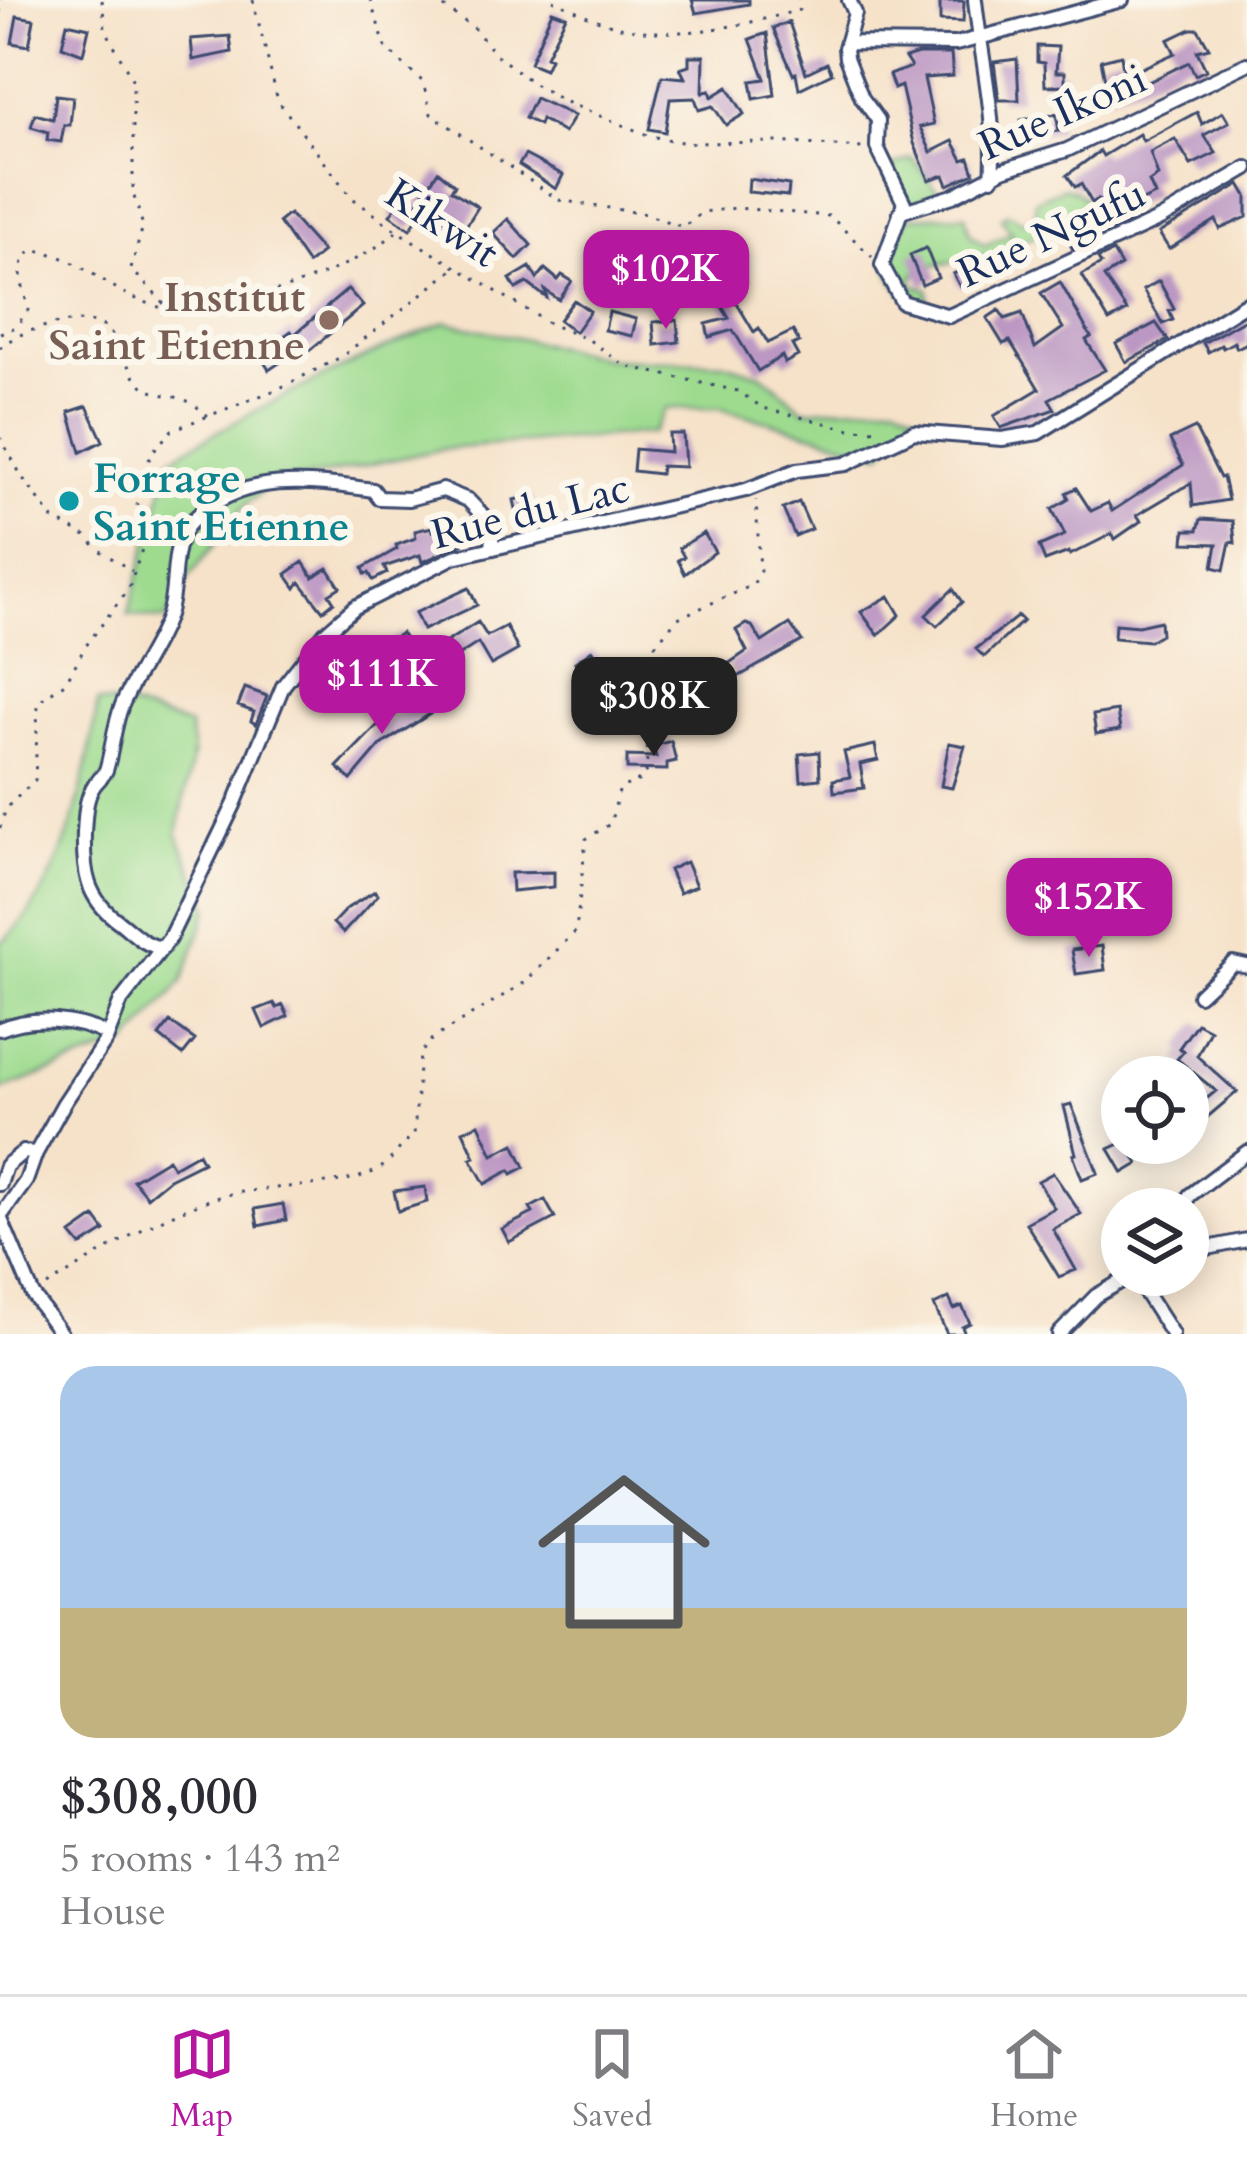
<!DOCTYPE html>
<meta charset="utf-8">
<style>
body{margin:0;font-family:Cardo,serif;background:#f7f7f7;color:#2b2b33;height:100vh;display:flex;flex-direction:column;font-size:45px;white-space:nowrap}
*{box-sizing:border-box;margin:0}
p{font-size:39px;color:#7c7c81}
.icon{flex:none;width:66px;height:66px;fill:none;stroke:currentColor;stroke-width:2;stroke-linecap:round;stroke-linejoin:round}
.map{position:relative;height:1334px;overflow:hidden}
.panel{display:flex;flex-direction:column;background:#fff;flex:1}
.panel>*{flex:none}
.buttons{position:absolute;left:1101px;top:1056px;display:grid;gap:24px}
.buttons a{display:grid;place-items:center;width:108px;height:108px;border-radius:50%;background:#fff;box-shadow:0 6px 30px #0003;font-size:60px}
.price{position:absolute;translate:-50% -102px;padding:0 27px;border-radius:24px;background:#b5179e;color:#fff;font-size:39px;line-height:78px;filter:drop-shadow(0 3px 6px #0008)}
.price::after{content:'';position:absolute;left:50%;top:72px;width:36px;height:27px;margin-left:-18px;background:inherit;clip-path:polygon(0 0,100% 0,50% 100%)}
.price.selected{background:#222;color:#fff}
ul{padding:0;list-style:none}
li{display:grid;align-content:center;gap:24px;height:636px;padding:0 60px}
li+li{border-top:3px solid #e1e1e2}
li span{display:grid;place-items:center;height:372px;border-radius:36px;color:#555}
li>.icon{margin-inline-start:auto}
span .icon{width:216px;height:216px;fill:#fffc;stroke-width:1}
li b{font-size:51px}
.menu{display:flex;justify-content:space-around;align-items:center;height:168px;border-top:3px solid #e1e1e2;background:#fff;font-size:33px;color:#7c7c81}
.menu a{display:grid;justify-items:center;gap:6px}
.menu .selected{color:#b5179e}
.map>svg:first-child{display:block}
</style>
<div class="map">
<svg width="1247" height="1334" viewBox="0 0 1247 1334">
<rect width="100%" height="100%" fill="#fbf7ec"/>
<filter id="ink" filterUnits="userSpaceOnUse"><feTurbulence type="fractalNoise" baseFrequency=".00833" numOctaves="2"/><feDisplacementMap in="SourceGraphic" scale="24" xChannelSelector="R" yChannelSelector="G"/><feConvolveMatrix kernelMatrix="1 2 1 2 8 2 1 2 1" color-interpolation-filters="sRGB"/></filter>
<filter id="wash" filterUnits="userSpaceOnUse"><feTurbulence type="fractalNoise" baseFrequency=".004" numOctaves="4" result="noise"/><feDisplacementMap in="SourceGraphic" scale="48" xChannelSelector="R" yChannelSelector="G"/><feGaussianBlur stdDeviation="2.7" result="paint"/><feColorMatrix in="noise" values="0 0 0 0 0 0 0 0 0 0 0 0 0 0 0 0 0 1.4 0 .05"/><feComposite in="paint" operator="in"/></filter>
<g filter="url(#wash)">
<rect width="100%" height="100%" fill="#f6e2c9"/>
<path fill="#9edb8f" stroke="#5c8576" stroke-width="3" d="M 912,158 L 941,195 L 908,203 L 890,167 Z
M 1064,187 L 1078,192 L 1097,212 C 1074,237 1040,228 1015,245 L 1014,258 L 1002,260 L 995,254 L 936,265 L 917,272 L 910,284 L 928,289 L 928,300 C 905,301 889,284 888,260 L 908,217 L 965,215 L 970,234 L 984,245 L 1012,233 L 1001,218 L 1008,213 L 1024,222 L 1036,215 L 1035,201 Z
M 446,322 L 609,359 L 725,363 L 763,375 L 804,410 L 896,403 L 914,412 L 882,453 L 720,408 L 666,408 L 652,433 L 443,449 L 307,478 L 277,479 L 245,505 L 188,578 L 166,620 L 128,615 L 171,458 C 260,406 350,362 446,322 Z
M 98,702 L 128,706 L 189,726 L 193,753 L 177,834 L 209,908 L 182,982 L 129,1043 L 0,1090 L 0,944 C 66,887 85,784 98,702 Z"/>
<g id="blocks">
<path fill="#bb97c3" d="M 692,0 L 749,0 L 749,4 L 696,13 Z
M 940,1 L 964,1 L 963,22 L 940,21 Z
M 552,11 L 566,16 L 546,56 L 550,58 L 545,69 L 530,63 Z
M 17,16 L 34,19 L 29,46 L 12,43 Z
M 789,22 L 806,73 L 827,63 L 832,73 L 799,89 L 796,73 L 793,74 L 773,28 Z
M 67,23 L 89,28 L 83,54 L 62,46 Z
M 1191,29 L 1198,29 L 1209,48 L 1197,51 L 1206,70 L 1195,75 L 1189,62 L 1136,88 L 1108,95 L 1101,60 L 1121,55 L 1124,76 L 1175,53 L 1168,40 Z
M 767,33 L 775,95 L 754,99 L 751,81 L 765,79 L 750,39 Z
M 230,36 L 232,52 L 193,60 L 191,39 Z
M 1037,46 L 1058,47 L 1056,72 L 1065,72 L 1065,85 L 1045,86 L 1044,63 L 1037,62 Z
M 918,54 L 951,54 L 953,76 L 924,78 L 934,124 L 920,127 L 931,152 L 953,141 L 963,160 L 969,158 L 974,173 L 948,185 L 944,175 L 929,180 L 914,143 L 901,86 L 894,89 L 889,75 L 911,67 L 905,58 Z
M 689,56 L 704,56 L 703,93 L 710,90 L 712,97 L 728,87 L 744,114 L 726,125 L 713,106 L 699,110 L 695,98 L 670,99 L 665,132 L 649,129 L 662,76 L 685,78 L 680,68 L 689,65 Z
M 1017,59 L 1019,100 L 999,100 L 994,62 Z
M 56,95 L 73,97 L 70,125 L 64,125 L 61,142 L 47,140 L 48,132 L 31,127 L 35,114 L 53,119 Z
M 535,98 L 574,116 L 564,133 L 541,119 L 539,125 L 525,118 Z
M 1197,112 L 1202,124 L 1223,112 L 1229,122 L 1204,135 L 1216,153 L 1191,165 L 1175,139 L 1150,152 L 1158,176 L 1149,182 L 1155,195 L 1123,210 L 1129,222 L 1072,248 L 1068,240 L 1108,220 L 1098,199 L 1092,203 L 1081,184 L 1075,187 L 1067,175 L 1100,151 L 1103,156 L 1139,134 L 1143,141 Z
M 1056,114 L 1059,131 L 1021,136 L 1021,120 Z
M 525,155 L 563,175 L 556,189 L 519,165 Z
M 438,171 L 455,185 L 451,190 L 478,207 L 463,231 L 456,227 L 452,234 L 416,206 Z
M 749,179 L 789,185 L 788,196 L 748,192 Z
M 1240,184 L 1247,196 L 1247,217 L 1220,229 L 1216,220 L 1169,249 L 1159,233 Z
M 401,199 L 421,213 L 410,229 L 390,215 Z
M 289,214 L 323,252 L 308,264 L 279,222 Z
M 508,219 L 531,245 L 517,259 L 493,233 Z
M 926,248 L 938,278 L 922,285 L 910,255 Z
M 1113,252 L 1121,266 L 1104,277 L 1127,311 L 1109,321 L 1082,275 L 1101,264 L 1098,259 Z
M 993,257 L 995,274 L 981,276 L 960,287 L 953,274 L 960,271 L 957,264 Z
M 530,267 L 537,279 L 545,269 L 558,280 L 562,275 L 572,281 L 559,300 L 545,290 L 547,298 L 527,283 L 516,289 L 510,279 Z
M 718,272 L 754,332 L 759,328 L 768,343 L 793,331 L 799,342 L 792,345 L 798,356 L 785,363 L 782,356 L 758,371 L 733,330 L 709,337 L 706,324 L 729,318 L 705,279 Z
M 1159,281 L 1174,309 L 1169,311 L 1173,320 L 1163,324 L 1143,290 Z
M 1060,282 L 1091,337 L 1086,340 L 1105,370 L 1049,399 L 1055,409 L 1001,428 L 994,416 L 1039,389 L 1010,341 L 1003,344 L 987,318 L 999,310 L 1005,319 L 1022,313 L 1035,348 L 1063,328 L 1041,293 Z
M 348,289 L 363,306 L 310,350 L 306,345 L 269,370 L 259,354 L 291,331 L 294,335 Z
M 574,300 L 590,311 L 575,332 L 559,320 Z
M 609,312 L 636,319 L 632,336 L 605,330 Z
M 1247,318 L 1247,343 L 1237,348 L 1234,342 L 1223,348 L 1221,345 L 1208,352 L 1203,343 Z
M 677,320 L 679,342 L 655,345 L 653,322 Z
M 1156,323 L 1168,340 L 1126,362 L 1116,344 Z
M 87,406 L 103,441 L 81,452 L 69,412 Z
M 1195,428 L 1220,478 L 1223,477 L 1228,500 L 1193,506 L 1191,483 L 1137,515 L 1141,521 L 1115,539 L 1112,534 L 1070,555 L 1069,552 L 1045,561 L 1039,546 L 1065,535 L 1052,509 L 1069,499 L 1066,493 L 1076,488 L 1091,511 L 1108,503 L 1112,511 L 1183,465 L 1170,440 Z
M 669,434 L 683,434 L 685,467 L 661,466 L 660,474 L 633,471 L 635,449 L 670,452 Z
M 532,496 L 538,523 L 520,527 L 514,500 Z
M 799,502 L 811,529 L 795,536 L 783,509 Z
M 1201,519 L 1233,521 L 1235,543 L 1230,542 L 1224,570 L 1213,567 L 1217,544 L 1184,543 L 1185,530 L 1198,530 Z
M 454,523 L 462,544 L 422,562 L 420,555 L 384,567 L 387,573 L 373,580 L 369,573 L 365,574 L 363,568 L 397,549 L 396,545 L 416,538 L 415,531 L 432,527 L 433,531 Z
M 704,533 L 715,552 L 685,574 L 678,560 L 684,557 L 679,548 Z
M 303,562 L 313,577 L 328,568 L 340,587 L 329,594 L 334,602 L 323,611 L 300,582 L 296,588 L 286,574 Z
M 469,588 L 477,605 L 423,630 L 415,613 Z
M 953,589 L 962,602 L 937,626 L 926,615 Z
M 889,596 L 900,615 L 878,635 L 861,612 Z
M 1018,616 L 1023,621 L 984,657 L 976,649 Z
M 1160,621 L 1161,634 L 1149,641 L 1114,638 L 1115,624 L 1138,626 Z
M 478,622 L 487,636 L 506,626 L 518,650 L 491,665 L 478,643 L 450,661 L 440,646 Z
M 746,624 L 752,626 L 762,642 L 790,624 L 802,641 L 736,678 L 728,664 L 747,651 L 736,630 Z
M 401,633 L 419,660 L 379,692 L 372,683 L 353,699 L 342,686 L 317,699 L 314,695 L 347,667 L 352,672 Z
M 592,650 L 607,668 L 588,681 L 575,662 Z
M 245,688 L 267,696 L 256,724 L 251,721 L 254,712 L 238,706 Z
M 420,699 L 430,714 L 381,745 L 351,780 L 337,767 L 377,726 Z
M 1117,711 L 1120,730 L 1096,734 L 1093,715 Z
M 671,741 L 676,761 L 667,763 L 667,770 L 627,769 L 627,756 L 656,757 L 653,746 Z
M 949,743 L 965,746 L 952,788 L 941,786 Z
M 875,745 L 878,760 L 860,764 L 864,788 L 834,792 L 833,780 L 850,777 L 844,752 Z
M 819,752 L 820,779 L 801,781 L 799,754 Z
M 686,862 L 696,886 L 679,893 L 669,870 Z
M 554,872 L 554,887 L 512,891 L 511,873 Z
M 375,891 L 378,895 L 343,933 L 333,923 L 346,909 Z
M 1102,946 L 1105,970 L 1076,974 L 1072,950 Z
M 274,1003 L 277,1008 L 283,1005 L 288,1016 L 264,1028 L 256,1010 Z
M 170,1022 L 195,1040 L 183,1055 L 159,1036 Z
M 1197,1023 L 1210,1030 L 1197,1056 L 1237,1092 L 1198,1125 L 1189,1113 L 1216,1091 L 1177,1059 L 1184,1051 L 1179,1048 Z
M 1071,1104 L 1098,1173 L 1082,1179 L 1073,1155 L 1076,1154 L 1064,1106 Z
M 479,1124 L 493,1155 L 514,1144 L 525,1167 L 512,1174 L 510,1170 L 485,1184 L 471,1159 L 475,1157 L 463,1131 Z
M 1122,1143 L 1126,1143 L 1138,1164 L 1123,1173 L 1109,1149 Z
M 198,1153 L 203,1162 L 169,1179 L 147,1197 L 133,1180 L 168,1159 L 173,1167 Z
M 1053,1173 L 1081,1214 L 1053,1229 L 1076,1270 L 1059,1277 L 1026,1223 L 1054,1208 L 1038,1181 Z
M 425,1187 L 427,1202 L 398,1211 L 394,1191 Z
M 545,1200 L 555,1218 L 509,1242 L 502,1229 L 533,1213 L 530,1208 Z
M 283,1204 L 286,1220 L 258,1226 L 255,1209 Z
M 95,1217 L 105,1231 L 81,1246 L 71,1234 Z
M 949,1298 L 954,1309 L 962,1306 L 970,1323 L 962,1327 L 965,1334 L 947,1334 L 934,1305 Z"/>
</g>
</g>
<g filter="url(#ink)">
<use href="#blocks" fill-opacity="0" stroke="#3c4a6e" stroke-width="3"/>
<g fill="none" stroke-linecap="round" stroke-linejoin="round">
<g stroke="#3c4a6e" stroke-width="18">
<path id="minor" d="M 849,0 L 855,13 L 845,48 L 846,58 L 862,98 L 878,120 L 877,147 L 904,203 L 882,265 L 902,302 L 949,316 L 1160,219 L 1247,168
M 975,0 C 981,58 997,121 992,178
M 849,43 L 956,44 L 1122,0
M 900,212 L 953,196 L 1003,170 L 1067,150 L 1247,64
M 163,948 C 144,946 134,933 118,921 C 86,898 83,871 84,833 C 85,819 85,802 92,789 C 96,780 105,777 107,767 C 113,746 114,725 122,705 C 135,674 157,647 168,615 C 178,585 168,545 192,521 C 242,471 311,481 373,490 L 379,498 L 409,499 L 443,490 L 468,500 L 488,521 L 494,548
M 1199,995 L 1233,963 L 1247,966
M 0,1029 C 33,1015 76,1019 108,1035
M 0,1184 L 6,1166 L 23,1152 L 36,1153
M 1180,1209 L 1190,1195 L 1247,1152
M 0,1217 L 26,1181 L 36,1153 L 64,1103 L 106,1040 L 121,1001 L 169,939 L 234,805 L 283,686 L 325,633 L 355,607 L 454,557 L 746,490 L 797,470 L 846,464 L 914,432 L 1002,439 L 1038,433 L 1247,303
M 0,1217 L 33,1295 L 61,1334
M 1188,1252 L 1247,1240
M 1134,1275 L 1172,1334
M 1059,1334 L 1096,1296 L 1132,1275"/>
</g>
<path stroke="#3c4a6e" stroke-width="3" stroke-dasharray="3 9" stroke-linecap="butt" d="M 102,0 L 105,28 L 133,81 L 133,193 L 143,226 L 131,269 L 170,310 C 229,313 353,272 396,232
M 253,0 L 278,101 L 351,197 L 397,231 L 550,324 L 589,340 L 625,366 L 738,391 L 763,408 L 850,429 L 881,430
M 370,0 L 386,48 L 423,82 L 431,114 L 559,200 L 646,214 L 683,227 L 703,212 L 736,208 L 830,216 L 872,257
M 434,0 L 474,28 L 494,53 L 534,84 L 563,101 L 650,136 L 687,143 L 776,142 L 862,148
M 553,0 C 570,7 587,17 605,23 C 667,43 737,27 799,10 L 798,0
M 0,12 L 1,0
M 0,333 L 16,327 L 28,310 C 25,288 12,267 32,250 C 69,253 97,279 128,295 C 140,301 153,305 165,309
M 0,348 C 17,330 84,311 106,328 C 122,341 125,370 141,384 C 153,396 170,394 185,400 C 193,403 201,410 208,416
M 0,437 L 22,477 L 53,519 L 88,537 L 96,548 L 132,571
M 0,828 L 6,808 L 35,780 L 38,702 L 66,682 L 85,647 L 129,588 L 143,546 L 137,506 L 139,480 L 154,450 L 172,430 L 278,389 L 341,357 L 454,269
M 47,1286 C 102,1253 157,1215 219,1197 C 261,1184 353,1189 382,1167 C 394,1158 401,1144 414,1135 L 420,1054 L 432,1039 L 524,983 L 576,931 L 586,839 L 610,824 L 620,788 L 638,781 L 647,771 L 646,733 C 668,705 657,678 655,645 L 678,618 L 753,585 L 760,571 L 756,500"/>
<use href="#minor" stroke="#fff" stroke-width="12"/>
</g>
</g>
<circle fill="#8d6e63" stroke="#fbf7ec" stroke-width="4.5" cx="329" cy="320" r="12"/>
<circle fill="#0f9aa8" stroke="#fbf7ec" stroke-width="4.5" cx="69" cy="501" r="12"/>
<g text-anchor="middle" stroke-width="12" stroke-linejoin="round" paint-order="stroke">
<g font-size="42" fill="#1b2f5e" stroke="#fbf7ec">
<text transform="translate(1062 111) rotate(-24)" y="15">Rue Ikoni</text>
<text transform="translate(443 222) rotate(33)" y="15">Kikwit</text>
<text transform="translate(1051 232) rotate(-25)" y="15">Rue Ngufu</text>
<text transform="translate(530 510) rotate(-14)" y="15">Rue du Lac</text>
</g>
<g font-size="42" font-weight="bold" fill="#785e54" stroke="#fbf7ec" text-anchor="end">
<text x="305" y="311">Institut<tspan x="305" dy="48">Saint Etienne</tspan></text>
</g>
<g font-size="42" font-weight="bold" fill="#0d838f" stroke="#fbf7ec" text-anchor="start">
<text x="93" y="492">Forrage<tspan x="93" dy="48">Saint Etienne</tspan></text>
</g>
</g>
</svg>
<div class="buttons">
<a><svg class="icon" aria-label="locate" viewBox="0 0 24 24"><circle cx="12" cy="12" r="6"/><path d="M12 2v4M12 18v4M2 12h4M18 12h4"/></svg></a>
<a><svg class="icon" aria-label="layers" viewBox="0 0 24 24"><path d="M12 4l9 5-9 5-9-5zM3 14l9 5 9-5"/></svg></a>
</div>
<b class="price" style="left:666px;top:332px">$102K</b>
<b class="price" style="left:382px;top:737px">$111K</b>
<b class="price selected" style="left:654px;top:759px">$308K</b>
<b class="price" style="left:1089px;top:960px">$152K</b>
</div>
<section class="panel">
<ul>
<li><span style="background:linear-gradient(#a9c7e8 65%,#c2b280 0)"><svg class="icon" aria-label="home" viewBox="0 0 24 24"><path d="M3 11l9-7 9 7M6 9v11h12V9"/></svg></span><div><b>$308,000</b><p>5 rooms · 143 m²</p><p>House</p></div></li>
</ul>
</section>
<nav class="menu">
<a class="selected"><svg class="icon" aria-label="map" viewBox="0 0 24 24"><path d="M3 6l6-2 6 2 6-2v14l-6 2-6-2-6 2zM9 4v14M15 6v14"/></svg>Map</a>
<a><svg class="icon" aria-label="saved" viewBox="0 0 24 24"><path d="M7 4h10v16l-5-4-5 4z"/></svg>Saved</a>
<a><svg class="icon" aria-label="home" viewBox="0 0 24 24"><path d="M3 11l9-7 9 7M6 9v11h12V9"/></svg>Home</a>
</nav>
